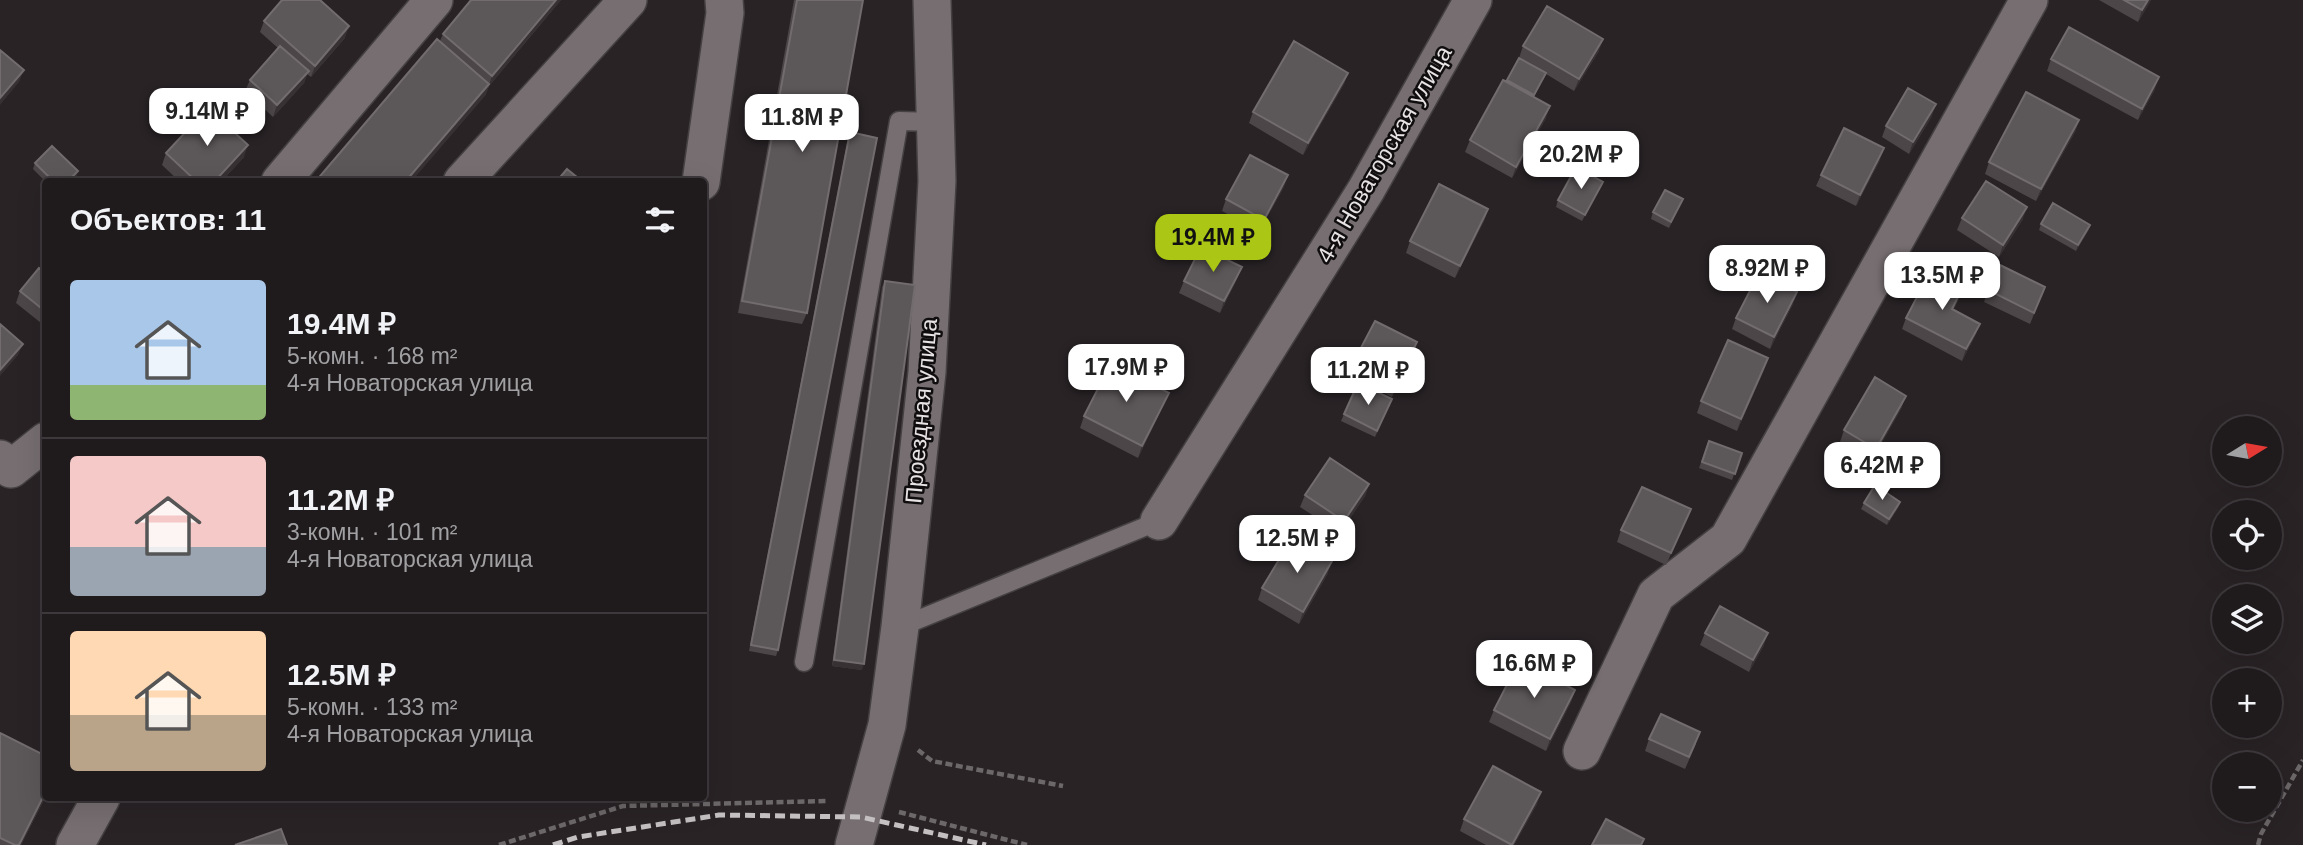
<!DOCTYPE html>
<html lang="ru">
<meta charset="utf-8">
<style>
body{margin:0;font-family:Arial,sans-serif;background:#272325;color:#f1f3f6;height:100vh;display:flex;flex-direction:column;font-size:26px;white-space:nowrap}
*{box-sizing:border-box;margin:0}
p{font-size:23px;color:#a1a1a3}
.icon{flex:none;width:38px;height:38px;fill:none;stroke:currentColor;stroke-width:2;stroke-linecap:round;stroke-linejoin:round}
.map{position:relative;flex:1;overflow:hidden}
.panel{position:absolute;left:42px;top:178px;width:665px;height:623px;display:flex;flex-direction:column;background:#1f1a1c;border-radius:7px;box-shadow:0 7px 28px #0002,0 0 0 2px #3c383b}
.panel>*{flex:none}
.needle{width:46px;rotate:79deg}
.buttons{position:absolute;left:2212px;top:416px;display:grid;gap:14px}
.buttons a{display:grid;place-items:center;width:70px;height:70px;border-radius:50%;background:#1f1a1c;box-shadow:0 7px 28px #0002,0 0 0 2px #3c383b;font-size:35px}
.price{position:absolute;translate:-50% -60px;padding:0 16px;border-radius:14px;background:#fff;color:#222;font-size:23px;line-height:46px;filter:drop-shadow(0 2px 4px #0008)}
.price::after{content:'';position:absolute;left:50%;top:42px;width:21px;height:16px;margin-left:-10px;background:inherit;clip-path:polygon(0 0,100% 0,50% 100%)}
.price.on{background:#abc615;color:#111}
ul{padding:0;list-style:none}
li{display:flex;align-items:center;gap:21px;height:175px;padding:0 28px}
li+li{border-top:2px solid #3c383b}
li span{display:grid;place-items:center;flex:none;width:196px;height:140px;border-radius:7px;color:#555}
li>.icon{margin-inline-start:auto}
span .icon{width:84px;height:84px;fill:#fffc;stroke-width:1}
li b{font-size:30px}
h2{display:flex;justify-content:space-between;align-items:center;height:84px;padding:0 28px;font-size:30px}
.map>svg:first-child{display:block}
</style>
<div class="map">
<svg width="2303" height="845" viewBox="0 0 2303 845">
<rect width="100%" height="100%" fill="#292326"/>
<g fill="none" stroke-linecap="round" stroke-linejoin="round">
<g stroke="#454042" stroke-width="21">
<path id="lane" d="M 900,627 L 1159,521
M 804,662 L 899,121 L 935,122"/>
</g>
<g stroke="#454042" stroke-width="40">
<path id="street" d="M 280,182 L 434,0
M 462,182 L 628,0
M 701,182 L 725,13 L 724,0
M 0,459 L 11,469 L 46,441
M 1159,521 L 1366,190 L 1473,0
M 1582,751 L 1656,595 L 1728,539 L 2029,0
M 75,845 L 101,798
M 854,845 L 887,725 L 900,627 L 927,372 L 937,181 L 932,0"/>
</g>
<path stroke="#6c6769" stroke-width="4.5" stroke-dasharray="7 3.5" stroke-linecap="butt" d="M 918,750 L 932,761 L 1063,786
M 899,812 L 1027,845
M 499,845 L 623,806 L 828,801
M 2258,845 L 2261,834 L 2303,760"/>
<use href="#lane" stroke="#766e71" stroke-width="18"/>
<use href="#street" stroke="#766e71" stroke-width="37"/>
<path stroke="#c4bfc1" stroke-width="5" stroke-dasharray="10 5" stroke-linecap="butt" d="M 553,845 L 578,837 L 719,815 L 861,817 L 986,845"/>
</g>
<path fill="#4c4648" d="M 561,0 L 489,86 L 485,96 L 440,41 L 443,34 Z
M 794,0 L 863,0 L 807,313 L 802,324 L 738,313 Z
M 2099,0 L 2151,0 L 2138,22 Z
M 264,21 L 345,38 L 311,77 L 307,74 L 304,83 L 273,117 L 245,91 L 250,80 L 278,48 L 260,32 Z
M 1523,46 L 1599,51 L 1574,91 L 1546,74 L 1534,97 L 1546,118 L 1512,178 L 1465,152 L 1470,140 L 1506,82 L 1519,58 Z
M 2051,59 L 2155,89 L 2138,120 L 2047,71 Z
M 1348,73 L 1344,84 L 1303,155 L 1249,123 L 1253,112 Z
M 1932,116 L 1909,154 L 1882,137 L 1886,126 Z
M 2079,120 L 2075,132 L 2036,201 L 1985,174 L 1989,162 Z
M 850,132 L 778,650 L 776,656 L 749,651 L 848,138 Z
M 166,153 L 244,157 L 221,182 L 180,182 L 162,165 Z
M 1880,160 L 1856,206 L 1816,186 L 1821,175 Z
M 35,163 L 78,171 L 76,177 L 71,182 L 46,182 L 33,169 Z
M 1284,187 L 1259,231 L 1222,211 L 1226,199 Z
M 1600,188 L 1582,221 L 1556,207 L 1558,200 Z
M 1683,199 L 1669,228 L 1651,219 L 1653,212 Z
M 1488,209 L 1484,221 L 1455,278 L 1406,253 L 1410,241 Z
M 1962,218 L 2023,219 L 1999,257 L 1957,230 Z
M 2041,224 L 2090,225 L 2088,231 L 2076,251 L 2039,230 Z
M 1242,267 L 1237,279 L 1220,313 L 1179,293 L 1184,281 Z
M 46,274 L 46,327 L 16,303 L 20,291 Z
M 885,281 L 862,670 L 832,666 L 882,287 Z
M 2045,287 L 2030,324 L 1984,302 L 1988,290 Z
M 1958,301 L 1953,310 L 1980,324 L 1975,336 L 1962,361 L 1902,329 L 1906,318 Z
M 1793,304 L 1770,349 L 1732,329 L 1736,318 Z
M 1417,342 L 1413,354 L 1392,397 L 1349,375 L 1353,363 Z
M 1764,370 L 1737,431 L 1697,413 L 1701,401 Z
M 1392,399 L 1375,437 L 1341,421 L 1344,414 Z
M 1164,404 L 1138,458 L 1080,428 L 1084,416 Z
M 1902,407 L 1872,460 L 1840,442 L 1844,430 Z
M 1709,441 L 1742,453 L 1732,480 L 1699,468 Z
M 1369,484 L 1365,496 L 1340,533 L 1300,507 L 1305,495 Z
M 1900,502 L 1898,508 L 1887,525 L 1861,509 L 1864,503 Z
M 1691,509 L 1666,565 L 1617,542 L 1621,530 Z
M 1328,573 L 1299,624 L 1258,600 L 1262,588 Z
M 1705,633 L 1764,645 L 1749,672 L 1700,645 Z
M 1575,690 L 1571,702 L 1546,751 L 1489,722 L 1494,710 Z
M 0,733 L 46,756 L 46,796 L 21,845 L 0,845 Z
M 1649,739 L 1696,744 L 1685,769 L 1645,751 Z
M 1537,804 L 1514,845 L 1486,845 L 1460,831 L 1464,819 Z"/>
<path fill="#373133" d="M 556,0 L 561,0 L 489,86 L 485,96 L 411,182 L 405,182 L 489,85 L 492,76 Z
M 2148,0 L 2151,0 L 2138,22 L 2142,10 Z
M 349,26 L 345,38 L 311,77 L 315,66 Z
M 1603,39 L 1599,51 L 1574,91 L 1579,79 Z
M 24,70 L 19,82 L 0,105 L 0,98 Z
M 309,71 L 304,83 L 273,117 L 277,105 Z
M 1348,73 L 1344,84 L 1303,155 L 1308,143 Z
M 2159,77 L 2155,89 L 2138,120 L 2142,109 Z
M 1936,104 L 1932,116 L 1909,154 L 1913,142 Z
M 1550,106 L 1546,118 L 1512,178 L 1516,167 Z
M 2079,120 L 2075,132 L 2036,201 L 2041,189 Z
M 248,145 L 244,157 L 221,182 L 214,182 Z
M 1884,148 L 1880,160 L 1856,206 L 1860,195 Z
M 78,171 L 76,177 L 71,182 L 67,182 Z
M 1288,175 L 1284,187 L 1259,231 L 1264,220 Z
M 2027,207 L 2023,219 L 1999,257 L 2003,245 Z
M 1488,209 L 1484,221 L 1455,278 L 1460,266 Z
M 2090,225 L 2088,231 L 2076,251 L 2078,245 Z
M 1242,267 L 1237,279 L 1220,313 L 1224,301 Z
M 1962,289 L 1958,301 L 1948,321 L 1952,309 Z
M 1797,292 L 1793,304 L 1770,349 L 1774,337 Z
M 1980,324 L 1975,336 L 1962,361 L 1966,349 Z
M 1417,342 L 1413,354 L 1392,397 L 1396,385 Z
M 23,344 L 18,355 L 0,376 L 0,370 Z
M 1768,358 L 1764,370 L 1737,431 L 1741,419 Z
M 1169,393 L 1164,404 L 1138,458 L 1142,446 Z
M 1906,396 L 1902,407 L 1872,460 L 1876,449 Z
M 1369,484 L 1365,496 L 1340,533 L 1344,521 Z
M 1900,502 L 1898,508 L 1887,525 L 1889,519 Z
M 1332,561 L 1328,573 L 1299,624 L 1303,612 Z
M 1768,633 L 1764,645 L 1749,672 L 1753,660 Z
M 834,660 L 864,664 L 862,670 L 832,666 Z
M 1575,690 L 1571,702 L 1546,751 L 1550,739 Z
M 46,791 L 46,796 L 21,845 L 19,845 Z
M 1541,792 L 1537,804 L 1514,845 L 1512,845 Z"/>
<path fill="#5c5759" stroke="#726c6e" stroke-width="2" d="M 282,0 L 320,0 L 349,26 L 315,66 L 264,21 Z
M 471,0 L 556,0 L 492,76 L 443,34 Z
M 797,0 L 863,0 L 807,313 L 742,301 Z
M 2124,0 L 2148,0 L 2142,10 Z
M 1547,6 L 1603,39 L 1579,79 L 1523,46 Z
M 2069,27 L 2159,77 L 2142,109 L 2051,59 Z
M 437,39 L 489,84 L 405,182 L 315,182 Z
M 1294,41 L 1348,73 L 1308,143 L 1253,112 Z
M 280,46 L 309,71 L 277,105 L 250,80 Z
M 0,50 L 24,70 L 0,98 Z
M 1519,58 L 1546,73 L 1534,95 L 1507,80 Z
M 1503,80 L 1550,106 L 1516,167 L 1470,140 Z
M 1908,88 L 1936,104 L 1913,142 L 1886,126 Z
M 2026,92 L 2079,120 L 2041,189 L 1989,162 Z
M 208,108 L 248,145 L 214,182 L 197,182 L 166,153 Z
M 1844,128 L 1884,148 L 1860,195 L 1821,175 Z
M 850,132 L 877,138 L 778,650 L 751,645 Z
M 52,146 L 78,171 L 67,182 L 54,182 L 35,163 Z
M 1250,155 L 1288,175 L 1264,220 L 1226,199 Z
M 1576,167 L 1603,182 L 1585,215 L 1558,200 Z
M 567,169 L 583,182 L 556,182 Z
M 1986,181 L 2027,207 L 2003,245 L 1962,218 Z
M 1439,184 L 1488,209 L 1460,266 L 1410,241 Z
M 1665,190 L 1683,199 L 1671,222 L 1653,212 Z
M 2053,203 L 2090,225 L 2078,245 L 2041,224 Z
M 1201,247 L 1242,267 L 1224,301 L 1184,281 Z
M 2000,265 L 2045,287 L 2034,313 L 1988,290 Z
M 39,268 L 46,274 L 46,312 L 20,291 Z
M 1930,272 L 1962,289 L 1952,309 L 1980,324 L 1966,349 L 1906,318 Z
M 1759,273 L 1797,292 L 1774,337 L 1736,318 Z
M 885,281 L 915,285 L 864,664 L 834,660 Z
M 1375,321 L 1417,342 L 1396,385 L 1353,363 Z
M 0,324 L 23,344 L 0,370 Z
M 1728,340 L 1768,358 L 1741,419 L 1701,401 Z
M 1111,363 L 1169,393 L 1142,446 L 1084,416 Z
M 1875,377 L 1906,396 L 1876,449 L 1844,430 Z
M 1358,383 L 1392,399 L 1377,431 L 1344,414 Z
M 1709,441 L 1742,453 L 1735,474 L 1702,462 Z
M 1330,458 L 1369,484 L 1344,521 L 1305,495 Z
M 1875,485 L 1900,502 L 1889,519 L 1864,503 Z
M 1642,487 L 1691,509 L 1671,553 L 1621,530 Z
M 1292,538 L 1332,561 L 1303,612 L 1262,588 Z
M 1720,606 L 1768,633 L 1753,660 L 1705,633 Z
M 1519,661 L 1575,690 L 1550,739 L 1494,710 Z
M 1661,714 L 1700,732 L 1689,757 L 1649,739 Z
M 0,733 L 46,756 L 46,791 L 19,845 L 15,845 L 0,838 Z
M 1493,766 L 1541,792 L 1512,845 L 1464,819 Z
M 1606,819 L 1644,839 L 1641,845 L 1592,845 Z
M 281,829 L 287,845 L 235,845 Z"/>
<g text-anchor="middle" stroke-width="5" stroke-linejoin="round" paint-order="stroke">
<g font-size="23" fill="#e7e2e4" stroke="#100d0f">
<text transform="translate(1384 154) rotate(-60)" y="8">4-я Новаторская улица</text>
<text transform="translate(921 411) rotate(-85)" y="8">Проездная улица</text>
</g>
</g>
</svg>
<div class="buttons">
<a><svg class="needle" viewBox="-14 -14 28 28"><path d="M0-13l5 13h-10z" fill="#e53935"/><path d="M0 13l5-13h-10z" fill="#a1a1a3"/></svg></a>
<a><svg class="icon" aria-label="locate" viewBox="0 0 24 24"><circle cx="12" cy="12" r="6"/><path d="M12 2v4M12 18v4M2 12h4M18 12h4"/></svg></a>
<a><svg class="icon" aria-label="layers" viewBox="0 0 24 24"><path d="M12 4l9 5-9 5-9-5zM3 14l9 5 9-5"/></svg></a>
<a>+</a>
<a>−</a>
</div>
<b class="price" style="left:207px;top:148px">9.14M ₽</b>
<b class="price" style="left:802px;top:154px">11.8M ₽</b>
<b class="price" style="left:1581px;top:191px">20.2M ₽</b>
<b class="price on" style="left:1213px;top:274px">19.4M ₽</b>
<b class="price" style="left:1767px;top:305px">8.92M ₽</b>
<b class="price" style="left:1942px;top:312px">13.5M ₽</b>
<b class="price" style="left:1126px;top:404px">17.9M ₽</b>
<b class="price" style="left:1368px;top:407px">11.2M ₽</b>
<b class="price" style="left:1882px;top:502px">6.42M ₽</b>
<b class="price" style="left:1297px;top:575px">12.5M ₽</b>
<b class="price" style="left:1534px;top:700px">16.6M ₽</b>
<section class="panel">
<h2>Объектов: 11<svg class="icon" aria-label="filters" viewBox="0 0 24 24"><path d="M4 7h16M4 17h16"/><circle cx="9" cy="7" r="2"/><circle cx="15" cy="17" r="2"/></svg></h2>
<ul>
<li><span style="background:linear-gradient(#a9c7e8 75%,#8fb573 0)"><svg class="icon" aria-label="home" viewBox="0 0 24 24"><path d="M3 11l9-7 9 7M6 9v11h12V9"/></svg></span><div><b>19.4M ₽</b><p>5-комн. · 168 m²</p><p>4-я Новаторская улица</p></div></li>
<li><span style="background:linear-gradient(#f6c9c9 65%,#9aa5b1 0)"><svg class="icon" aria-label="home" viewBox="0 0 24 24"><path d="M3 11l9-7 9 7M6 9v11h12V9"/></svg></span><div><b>11.2M ₽</b><p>3-комн. · 101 m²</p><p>4-я Новаторская улица</p></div></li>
<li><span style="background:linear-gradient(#ffd9b3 60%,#b9a48a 0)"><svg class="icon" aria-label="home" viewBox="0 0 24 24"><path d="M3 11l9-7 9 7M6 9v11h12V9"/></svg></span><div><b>12.5M ₽</b><p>5-комн. · 133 m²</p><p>4-я Новаторская улица</p></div></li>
</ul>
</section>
</div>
